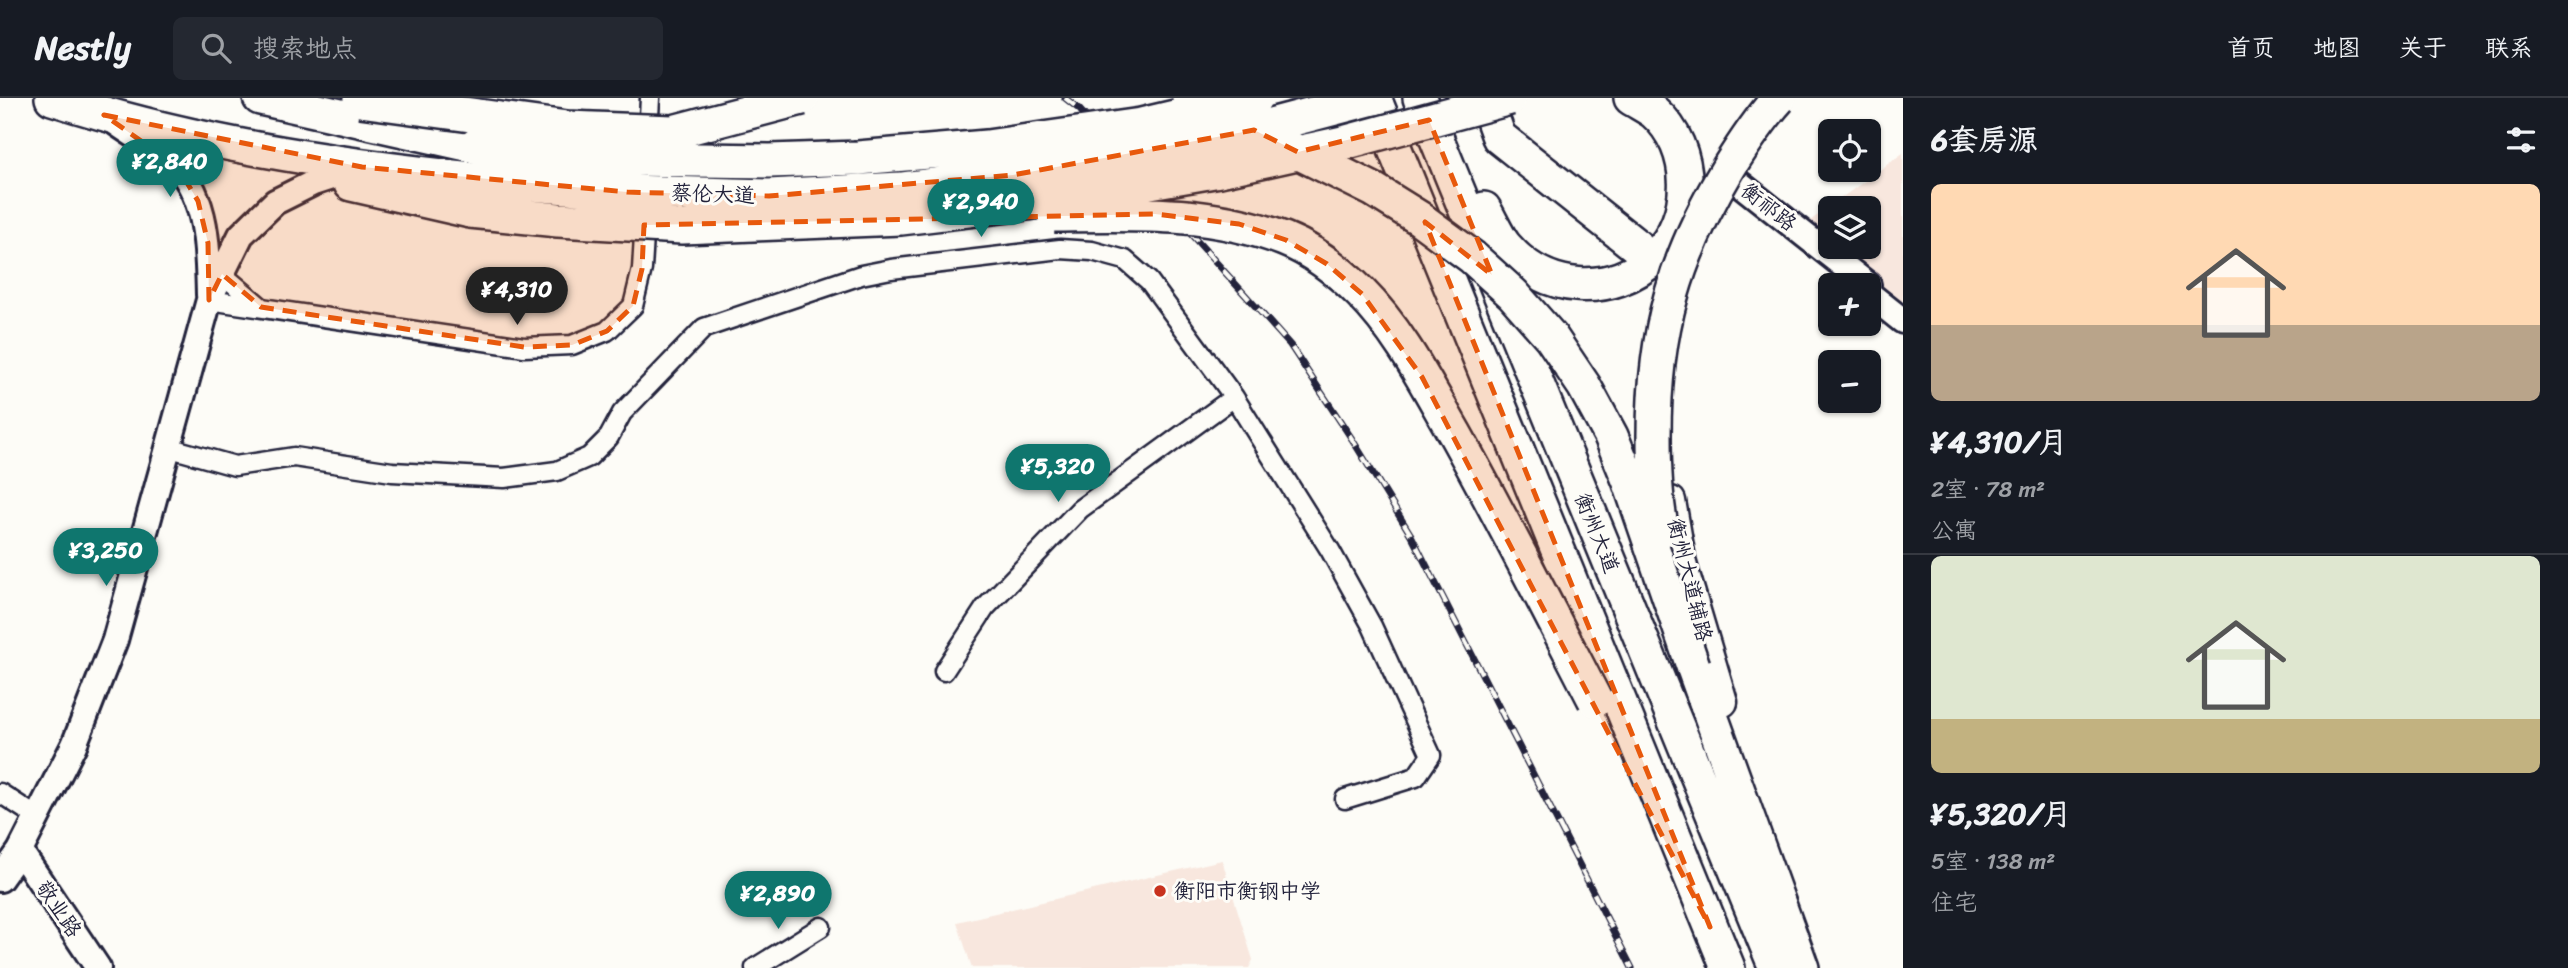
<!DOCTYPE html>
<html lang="zh">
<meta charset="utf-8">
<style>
body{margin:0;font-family:Sriracha,"LXGW WenKai TC",sans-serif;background:#242831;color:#f1f3f6;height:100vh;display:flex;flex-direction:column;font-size:26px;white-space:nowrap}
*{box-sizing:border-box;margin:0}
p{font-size:23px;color:#9ea1a6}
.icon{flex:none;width:38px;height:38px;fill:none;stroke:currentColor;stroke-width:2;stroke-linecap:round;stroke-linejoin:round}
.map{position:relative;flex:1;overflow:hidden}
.sheet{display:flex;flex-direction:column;background:#171b24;width:665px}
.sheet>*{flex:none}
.controls{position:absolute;left:1818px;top:21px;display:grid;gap:14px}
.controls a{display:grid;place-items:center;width:63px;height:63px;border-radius:10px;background:#171b24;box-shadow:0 2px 5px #0004;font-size:35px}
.price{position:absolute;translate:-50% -60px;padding:0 16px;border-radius:24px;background:#0f766e;color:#fff;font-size:23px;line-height:46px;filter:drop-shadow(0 2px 4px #0008)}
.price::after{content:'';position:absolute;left:50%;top:42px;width:21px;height:16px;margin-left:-10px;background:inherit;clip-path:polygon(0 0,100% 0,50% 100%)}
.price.on{background:#222;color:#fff}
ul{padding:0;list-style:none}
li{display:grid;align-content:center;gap:14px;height:371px;padding:0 28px}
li+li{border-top:2px solid #363941}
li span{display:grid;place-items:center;height:217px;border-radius:10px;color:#555}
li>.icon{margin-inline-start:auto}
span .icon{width:126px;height:126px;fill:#fffc;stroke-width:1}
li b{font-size:30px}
h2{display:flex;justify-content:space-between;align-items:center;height:84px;padding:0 28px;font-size:30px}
header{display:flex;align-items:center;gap:42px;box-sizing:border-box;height:98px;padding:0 35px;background:#171b24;border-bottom:2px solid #363941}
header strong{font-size:33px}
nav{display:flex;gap:38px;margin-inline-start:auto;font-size:24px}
.search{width:490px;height:63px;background:#242831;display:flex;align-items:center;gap:18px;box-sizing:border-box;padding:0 24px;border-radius:10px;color:#9ea1a6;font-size:26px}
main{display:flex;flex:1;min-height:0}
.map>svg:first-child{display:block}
</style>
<header>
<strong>Nestly</strong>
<div class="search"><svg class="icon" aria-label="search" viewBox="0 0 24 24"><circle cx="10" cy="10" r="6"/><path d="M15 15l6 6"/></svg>搜索地点</div>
<nav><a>首页</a><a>地图</a><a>关于</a><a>联系</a></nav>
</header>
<main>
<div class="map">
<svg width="1903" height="870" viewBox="0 0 1903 870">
<rect width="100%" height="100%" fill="#fdfcf7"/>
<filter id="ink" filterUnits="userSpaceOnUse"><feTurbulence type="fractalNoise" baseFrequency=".0143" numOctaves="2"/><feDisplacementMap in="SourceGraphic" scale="14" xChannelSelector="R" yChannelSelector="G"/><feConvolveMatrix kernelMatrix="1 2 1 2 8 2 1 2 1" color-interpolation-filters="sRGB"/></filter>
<g filter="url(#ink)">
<path fill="#f8e7de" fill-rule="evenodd" d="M 1903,55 L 1903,208 L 1803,128 ZM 1830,110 L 1869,110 L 1869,149 L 1830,149 Z
M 1222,762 L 1253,862 L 1249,870 L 972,870 L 957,824 Z"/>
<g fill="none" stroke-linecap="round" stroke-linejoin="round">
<g stroke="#22223b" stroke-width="23">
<path id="street" d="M 648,38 L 650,0
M 222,176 L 261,209
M 209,202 L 524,249 L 572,247 L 607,233 L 633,208 L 642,171 L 645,122
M 167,349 L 235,368 L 294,359 L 392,374 L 504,380 L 557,373 L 589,359 L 609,339 L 622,315 L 704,230 L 861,177 L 891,171 L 1060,151 L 1092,153 L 1125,162 L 1149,183 L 1234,299 L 1330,452 L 1372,528 L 1431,657 L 1416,679 L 1345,701
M 944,573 L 985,510 L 1080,411 L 1234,299
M 0,695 L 37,719
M 755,870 L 821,829"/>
</g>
<g stroke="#22223b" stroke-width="30">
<path id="secondary" d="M 115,24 C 131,36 165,55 177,68 C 208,102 208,155 209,197
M 1735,82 L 1868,187
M 1869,196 L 1903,223
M 20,753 L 98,870
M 0,781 L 20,753 L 74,647 L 115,542 L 209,202 L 241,137 L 275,104 L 313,85 L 362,69"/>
</g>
<g stroke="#22223b" stroke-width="33">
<path id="primary" d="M 1671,403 L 1682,466 L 1723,604"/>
</g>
<g stroke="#22223b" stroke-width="38">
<path id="highway" d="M 52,0 C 188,44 330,66 472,81
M 260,0 L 475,48
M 1374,0 L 1728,870
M 1420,0 L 1776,870
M 1485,0 L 1499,39 L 1645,155
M 351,86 L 470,113
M 1484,111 C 1491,123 1497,138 1505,148 C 1545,195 1611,200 1656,158 C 1696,120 1695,50 1654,14 C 1647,9 1639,5 1631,0
M 1693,568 L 1802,870"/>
</g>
<use href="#street" stroke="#fdfcf7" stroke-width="18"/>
<use href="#secondary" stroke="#fdfcf7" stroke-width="24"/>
<use href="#primary" stroke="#fdfcf7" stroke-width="28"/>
<use href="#highway" stroke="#fdfcf7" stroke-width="33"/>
<g stroke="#22223b" stroke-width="7">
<path id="rail" d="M 1065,0 L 1079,11 L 1290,247 L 1352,341 L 1411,437 L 1632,870"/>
</g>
<use href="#rail" stroke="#fdfcf7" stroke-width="4.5" stroke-dasharray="13" stroke-linecap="butt"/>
<g stroke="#22223b" stroke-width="38" stroke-linecap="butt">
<path id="highway-bridge" d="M 1189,0 L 1374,92 L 1419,120 L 1472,159 L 1513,196 L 1551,239 L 1584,288 L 1611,338 L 1629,382 L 1693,568
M 360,2 L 567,30 L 673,34 L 802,0
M 475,48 L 627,61 L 770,63 L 858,60 L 987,49 L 1141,27 L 1255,0
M 472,81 L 627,94 L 769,98 L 901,91 L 1013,77 L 1206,44 L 1373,0
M 470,113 L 558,122 L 682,129 L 901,120 L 1028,105 L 1220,72 L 1347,44 L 1510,0
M 1054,117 C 1132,116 1210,112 1284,141 C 1312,152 1340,174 1361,195 C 1401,235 1427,288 1455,336 C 1504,424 1549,513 1595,602
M 1662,432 C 1655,401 1654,369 1654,337 C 1654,232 1675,159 1729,69 C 1744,45 1760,21 1779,0"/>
</g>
<use href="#highway-bridge" stroke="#fdfcf7" stroke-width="33"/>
</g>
</g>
<path fill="#e8590c" fill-opacity="0.2" stroke="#e8590c" stroke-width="5" stroke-dasharray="14 9" stroke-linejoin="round" d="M 104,17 L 362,69 L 627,94 L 769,98 L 1013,77 L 1254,32 L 1298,54 L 1429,22 L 1492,177 L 1425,124 L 1710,829 L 1422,279 L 1362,196 L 1327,166 L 1286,142 L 1239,126 L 1155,116 L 644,127 L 642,171 L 633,208 L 607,233 L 572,247 L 524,249 L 261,209 L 222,176 L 209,202 L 208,145 L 198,103 L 177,68 Z"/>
<circle fill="#c8321e" stroke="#fdfcf7" stroke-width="2.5" cx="1160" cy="793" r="7"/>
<g text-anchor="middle" stroke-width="6" stroke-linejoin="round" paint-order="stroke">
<g font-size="21" fill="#22223b" stroke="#fdfcf7">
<text transform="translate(713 96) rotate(2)" y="7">蔡伦大道</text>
<text transform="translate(1769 109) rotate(38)" y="7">衡祁路</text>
<text transform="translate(1597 435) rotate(68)" y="7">衡州大道</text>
<text transform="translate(1690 482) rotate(76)" y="7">衡州大道辅路</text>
<text transform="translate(59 811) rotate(56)" y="7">敬业路</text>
</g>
<g font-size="21" fill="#22223b" stroke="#fdfcf7" text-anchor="start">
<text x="1174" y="800">衡阳市衡钢中学</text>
</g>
</g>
</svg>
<div class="controls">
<a><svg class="icon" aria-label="locate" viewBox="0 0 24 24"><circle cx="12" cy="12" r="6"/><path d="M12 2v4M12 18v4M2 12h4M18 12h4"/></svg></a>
<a><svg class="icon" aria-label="layers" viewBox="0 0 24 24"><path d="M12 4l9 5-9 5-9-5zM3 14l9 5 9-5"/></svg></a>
<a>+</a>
<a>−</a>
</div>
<b class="price" style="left:170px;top:101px">¥2,840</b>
<b class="price" style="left:981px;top:141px">¥2,940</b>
<b class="price on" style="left:517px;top:229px">¥4,310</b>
<b class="price" style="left:1058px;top:406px">¥5,320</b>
<b class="price" style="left:106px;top:490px">¥3,250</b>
<b class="price" style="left:778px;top:833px">¥2,890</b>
</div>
<section class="sheet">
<h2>6套房源<svg class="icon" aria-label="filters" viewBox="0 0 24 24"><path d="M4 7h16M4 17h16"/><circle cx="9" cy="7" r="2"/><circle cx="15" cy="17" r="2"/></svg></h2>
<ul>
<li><span style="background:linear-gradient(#ffd9b3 65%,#b9a48a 0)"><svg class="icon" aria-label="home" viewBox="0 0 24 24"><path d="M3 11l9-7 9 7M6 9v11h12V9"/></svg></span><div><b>¥4,310/月</b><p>2室 · 78 m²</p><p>公寓</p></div></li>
<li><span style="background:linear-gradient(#dfe7d0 75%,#c2b280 0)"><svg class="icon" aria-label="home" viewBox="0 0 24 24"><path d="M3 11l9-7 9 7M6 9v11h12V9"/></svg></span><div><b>¥5,320/月</b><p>5室 · 138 m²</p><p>住宅</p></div></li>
</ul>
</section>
</main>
